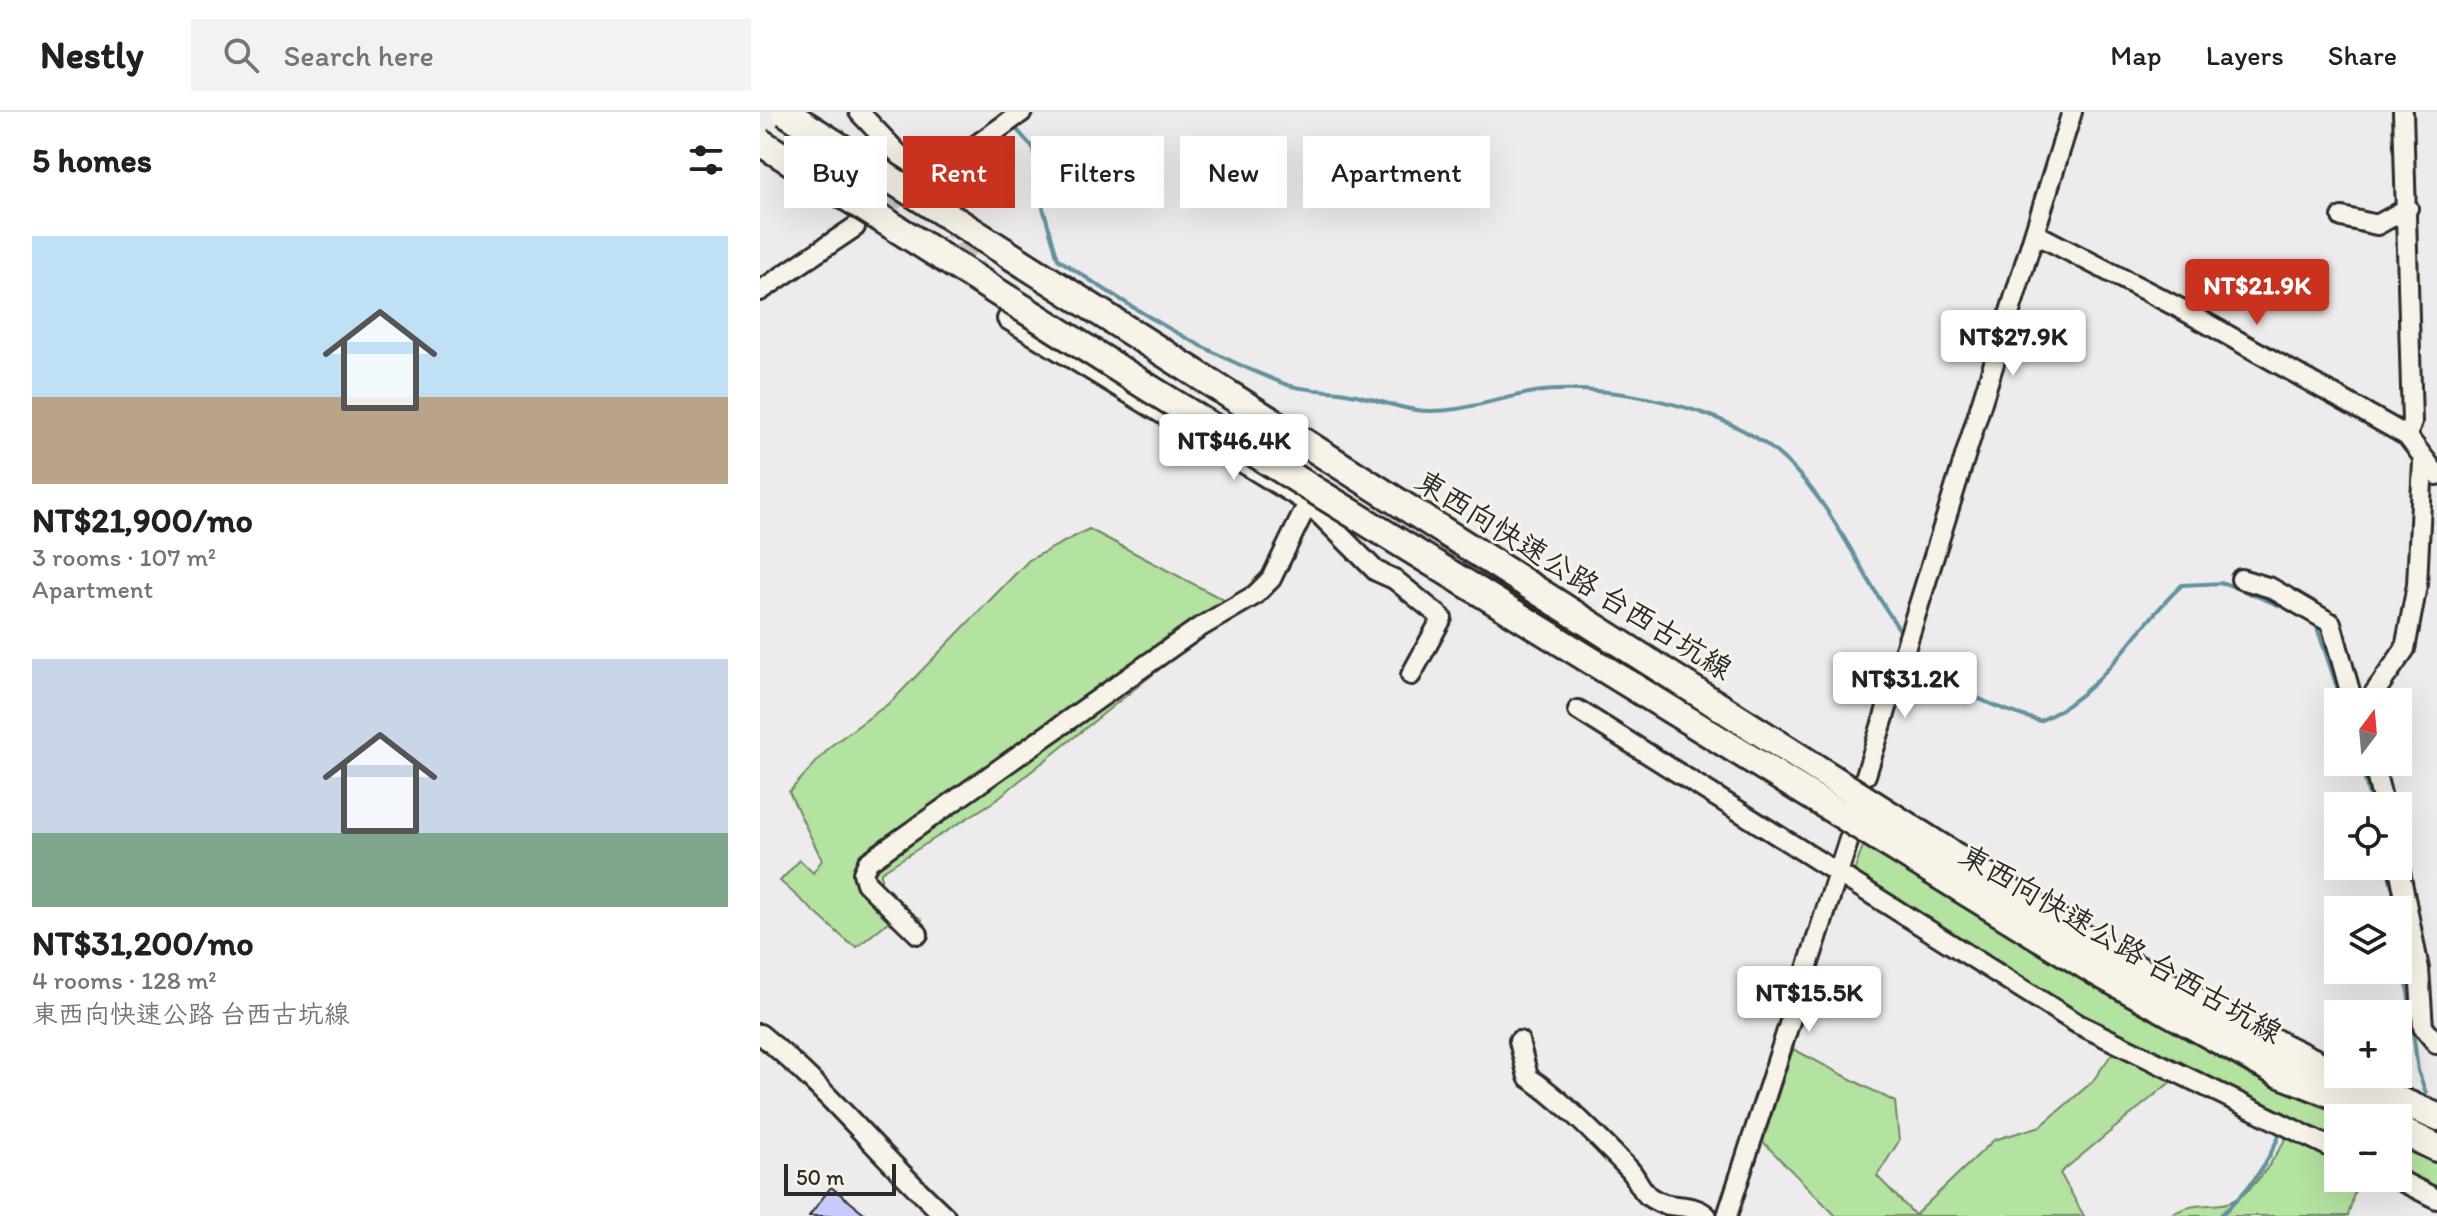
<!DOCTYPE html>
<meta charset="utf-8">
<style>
body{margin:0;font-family:Itim,"LXGW WenKai TC",sans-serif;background:#f2f2f2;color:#202124;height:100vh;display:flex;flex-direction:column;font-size:30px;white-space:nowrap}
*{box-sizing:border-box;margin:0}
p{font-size:26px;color:#757577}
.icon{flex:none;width:44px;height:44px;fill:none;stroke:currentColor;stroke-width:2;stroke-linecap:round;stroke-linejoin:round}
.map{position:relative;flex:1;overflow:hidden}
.drawer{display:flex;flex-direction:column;background:#fff;width:760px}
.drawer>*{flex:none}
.hud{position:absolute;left:24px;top:24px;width:760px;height:72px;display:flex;gap:16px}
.needle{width:52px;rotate:16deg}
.fabs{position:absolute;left:1564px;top:576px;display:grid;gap:16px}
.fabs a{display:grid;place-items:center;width:88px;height:88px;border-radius:0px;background:#fff;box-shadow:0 8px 32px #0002;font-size:40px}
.scale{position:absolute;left:24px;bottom:20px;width:112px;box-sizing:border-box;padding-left:8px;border:4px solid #2b2b2b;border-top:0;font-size:22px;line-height:28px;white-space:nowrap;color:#2b2b2b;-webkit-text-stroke:6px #f7f3e8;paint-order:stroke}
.price{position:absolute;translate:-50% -68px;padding:0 18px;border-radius:8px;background:#fff;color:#222;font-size:26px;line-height:52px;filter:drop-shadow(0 2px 4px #0008)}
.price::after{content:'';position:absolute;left:50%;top:48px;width:24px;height:18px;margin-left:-12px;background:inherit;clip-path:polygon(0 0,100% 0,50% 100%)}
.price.on{background:#c8321e;color:#fff}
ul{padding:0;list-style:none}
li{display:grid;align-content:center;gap:16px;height:424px;padding:0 32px}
li span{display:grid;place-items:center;height:248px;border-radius:0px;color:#555}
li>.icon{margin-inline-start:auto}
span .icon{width:144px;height:144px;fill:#fffc;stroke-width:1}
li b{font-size:34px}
h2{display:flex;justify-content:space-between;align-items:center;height:96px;padding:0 32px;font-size:34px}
.pill{padding:0 28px;border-radius:0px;background:#fff;box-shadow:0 8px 32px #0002;font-size:28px;line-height:72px}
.pill.on{background:#c8321e;color:#fff}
header{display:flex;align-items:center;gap:48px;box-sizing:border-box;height:112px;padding:0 40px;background:#fff;border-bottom:2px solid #e0e0e0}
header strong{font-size:38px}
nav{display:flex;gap:44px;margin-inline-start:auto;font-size:28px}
.search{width:560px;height:72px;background:#f2f2f2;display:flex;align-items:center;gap:20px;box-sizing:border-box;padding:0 28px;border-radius:0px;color:#757577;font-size:30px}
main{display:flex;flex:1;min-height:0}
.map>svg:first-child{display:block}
</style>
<header>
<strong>Nestly</strong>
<div class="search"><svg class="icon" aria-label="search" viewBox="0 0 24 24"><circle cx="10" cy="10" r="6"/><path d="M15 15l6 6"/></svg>Search here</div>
<nav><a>Map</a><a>Layers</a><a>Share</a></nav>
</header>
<main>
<section class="drawer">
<h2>5 homes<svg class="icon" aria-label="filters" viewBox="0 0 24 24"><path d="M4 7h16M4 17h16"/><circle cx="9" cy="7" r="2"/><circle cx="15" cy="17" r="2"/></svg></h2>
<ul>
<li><span style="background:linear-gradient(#bfe0f5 65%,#b9a48a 0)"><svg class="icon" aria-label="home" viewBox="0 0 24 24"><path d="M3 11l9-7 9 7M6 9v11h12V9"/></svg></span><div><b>NT$21,900/mo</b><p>3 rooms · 107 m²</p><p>Apartment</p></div></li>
<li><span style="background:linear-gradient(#c9d6e8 70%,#7fa58c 0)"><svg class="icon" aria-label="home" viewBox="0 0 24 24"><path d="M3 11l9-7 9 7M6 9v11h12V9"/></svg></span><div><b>NT$31,200/mo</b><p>4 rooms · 128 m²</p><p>東西向快速公路 台西古坑線</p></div></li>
</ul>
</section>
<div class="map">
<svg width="1677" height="1104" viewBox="0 0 1677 1104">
<rect width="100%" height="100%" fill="#edebec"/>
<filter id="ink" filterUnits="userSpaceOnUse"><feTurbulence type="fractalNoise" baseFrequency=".0125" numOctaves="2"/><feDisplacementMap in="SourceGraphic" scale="16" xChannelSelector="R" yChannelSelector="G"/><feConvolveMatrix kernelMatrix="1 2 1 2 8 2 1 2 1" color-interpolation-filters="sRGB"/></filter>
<g filter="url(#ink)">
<path fill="#b4e2a0" stroke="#708666" stroke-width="2" d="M 329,417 L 477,495 L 233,690 L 121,760 L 121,778 L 162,808 L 156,827 L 128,810 L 97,835 L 88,830 L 20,769 L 40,748 L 53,761 L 62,748 L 29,680 L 72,633 L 132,589 L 269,448 Z
M 1103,734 L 1489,963 L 1587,1006 L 1578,1006 L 1578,1033 L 1328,910 L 1093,763 Z
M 1356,936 L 1413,968 L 1300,1061 L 1324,1104 L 1076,1104 L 1003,1030 L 1033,937 L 1135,990 L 1139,1029 L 1117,1064 L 1155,1103 L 1234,1028 L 1281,1014 L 1332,970 Z
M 1526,1026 L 1578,1045 L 1578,1066 L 1593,1066 L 1595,1078 L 1588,1104 L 1408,1104 C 1433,1091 1436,1095 1462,1092 C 1489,1089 1514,1047 1526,1026 Z
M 1638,1029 L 1677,1047 L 1677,1082 L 1638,1062 Z"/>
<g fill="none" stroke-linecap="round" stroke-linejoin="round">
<path stroke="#64919e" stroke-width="4" d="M 252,12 L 274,37 L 279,82 L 298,147 C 370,195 444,241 525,272 C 545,280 570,277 591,282 C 612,286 634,295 656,298 C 693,303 732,288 769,281 C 836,269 951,292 1007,333 C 1071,380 1099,463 1144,524
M 1555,509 L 1582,590
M 1151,535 C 1180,575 1234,596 1280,609 C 1349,576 1369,522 1422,473 L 1464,471 L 1533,499
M 1600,650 L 1612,694
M 1627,754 L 1638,798
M 1638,799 L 1658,959 L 1666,981
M 1460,1104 C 1489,1078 1508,1053 1522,1016"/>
</g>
<path fill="#c6cafc" stroke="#2b2b2b" stroke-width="2" d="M 71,1075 L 108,1104 L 49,1104 Z"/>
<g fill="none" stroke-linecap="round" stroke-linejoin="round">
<path stroke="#c6c5c5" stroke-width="18" stroke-dasharray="18 9" stroke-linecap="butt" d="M 107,107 L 156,75
M 187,107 L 223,167"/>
<g stroke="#2b2b2b" stroke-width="24">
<path id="minor" d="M 99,0 L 165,70 L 262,0
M 1643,0 L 1652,310 L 1647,324
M 1582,105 L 1617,113 L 1648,96
M 1276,122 L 1423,198 L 1647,324 L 1677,363
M 0,179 L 95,115
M 247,207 L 548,391 L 616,459 L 634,467 L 682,506 L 651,563
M 1481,467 L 1511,476 L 1571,511 L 1593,590
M 1608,590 L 1645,537 L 1657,473 L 1663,349
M 818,598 L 1318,912 L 1578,1039
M 1613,650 L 1624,694
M 1106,663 L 1312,0
M 1638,750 L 1659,857 L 1663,915 L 1677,932
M 158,822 L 106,771 L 103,761 L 108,750 L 437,517 L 495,483 L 511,467 L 548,391
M 0,922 C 68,977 121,1045 185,1104
M 759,929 L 768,965 C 805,990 837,1025 869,1057 C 877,1065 881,1080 891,1086 C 910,1099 930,1089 947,1104
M 1635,1066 L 1677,1087
M 967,1104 L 1089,727"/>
</g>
<g stroke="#2b2b2b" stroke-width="32">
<path id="highway" d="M 1526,937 L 1578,962
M 1518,961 L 1635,1006
M 1578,962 L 1677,1005
M 1638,1017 L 1677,1036"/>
</g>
<use href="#minor" stroke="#f7f3e8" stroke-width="18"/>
<use href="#highway" stroke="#f7f3e8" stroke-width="26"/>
<g stroke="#2b2b2b" stroke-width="32" stroke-linecap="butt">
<path id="highway-bridge" d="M 25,0 L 1347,841 L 1526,937
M 0,30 L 389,276 L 1333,858 L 1518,961"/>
</g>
<use href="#highway-bridge" stroke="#f7f3e8" stroke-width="26"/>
</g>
</g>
<g text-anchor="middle" stroke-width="6" stroke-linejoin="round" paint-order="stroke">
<g font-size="30" fill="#2b2b2b" stroke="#f7f3e8">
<text transform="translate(814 463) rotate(32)" y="10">東西向快速公路 台西古坑線</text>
<text transform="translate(1361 832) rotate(30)" y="10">東西向快速公路 台西古坑線</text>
</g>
</g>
</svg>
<div class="fabs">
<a><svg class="needle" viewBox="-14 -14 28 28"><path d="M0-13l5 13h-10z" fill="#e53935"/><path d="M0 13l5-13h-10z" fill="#757577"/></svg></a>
<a><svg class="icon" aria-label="locate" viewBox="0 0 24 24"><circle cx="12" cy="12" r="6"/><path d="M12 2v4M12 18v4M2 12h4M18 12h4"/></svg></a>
<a><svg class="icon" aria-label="layers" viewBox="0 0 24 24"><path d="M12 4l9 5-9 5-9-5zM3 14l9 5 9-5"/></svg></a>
<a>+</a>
<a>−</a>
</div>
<div class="scale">50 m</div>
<b class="price on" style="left:1497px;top:215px">NT$21.9K</b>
<b class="price" style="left:1253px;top:266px">NT$27.9K</b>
<b class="price" style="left:474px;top:370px">NT$46.4K</b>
<b class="price" style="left:1145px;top:608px">NT$31.2K</b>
<b class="price" style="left:1049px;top:922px">NT$15.5K</b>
<div class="hud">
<a class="pill">Buy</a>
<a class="pill on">Rent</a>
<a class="pill">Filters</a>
<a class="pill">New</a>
<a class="pill">Apartment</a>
</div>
</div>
</main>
